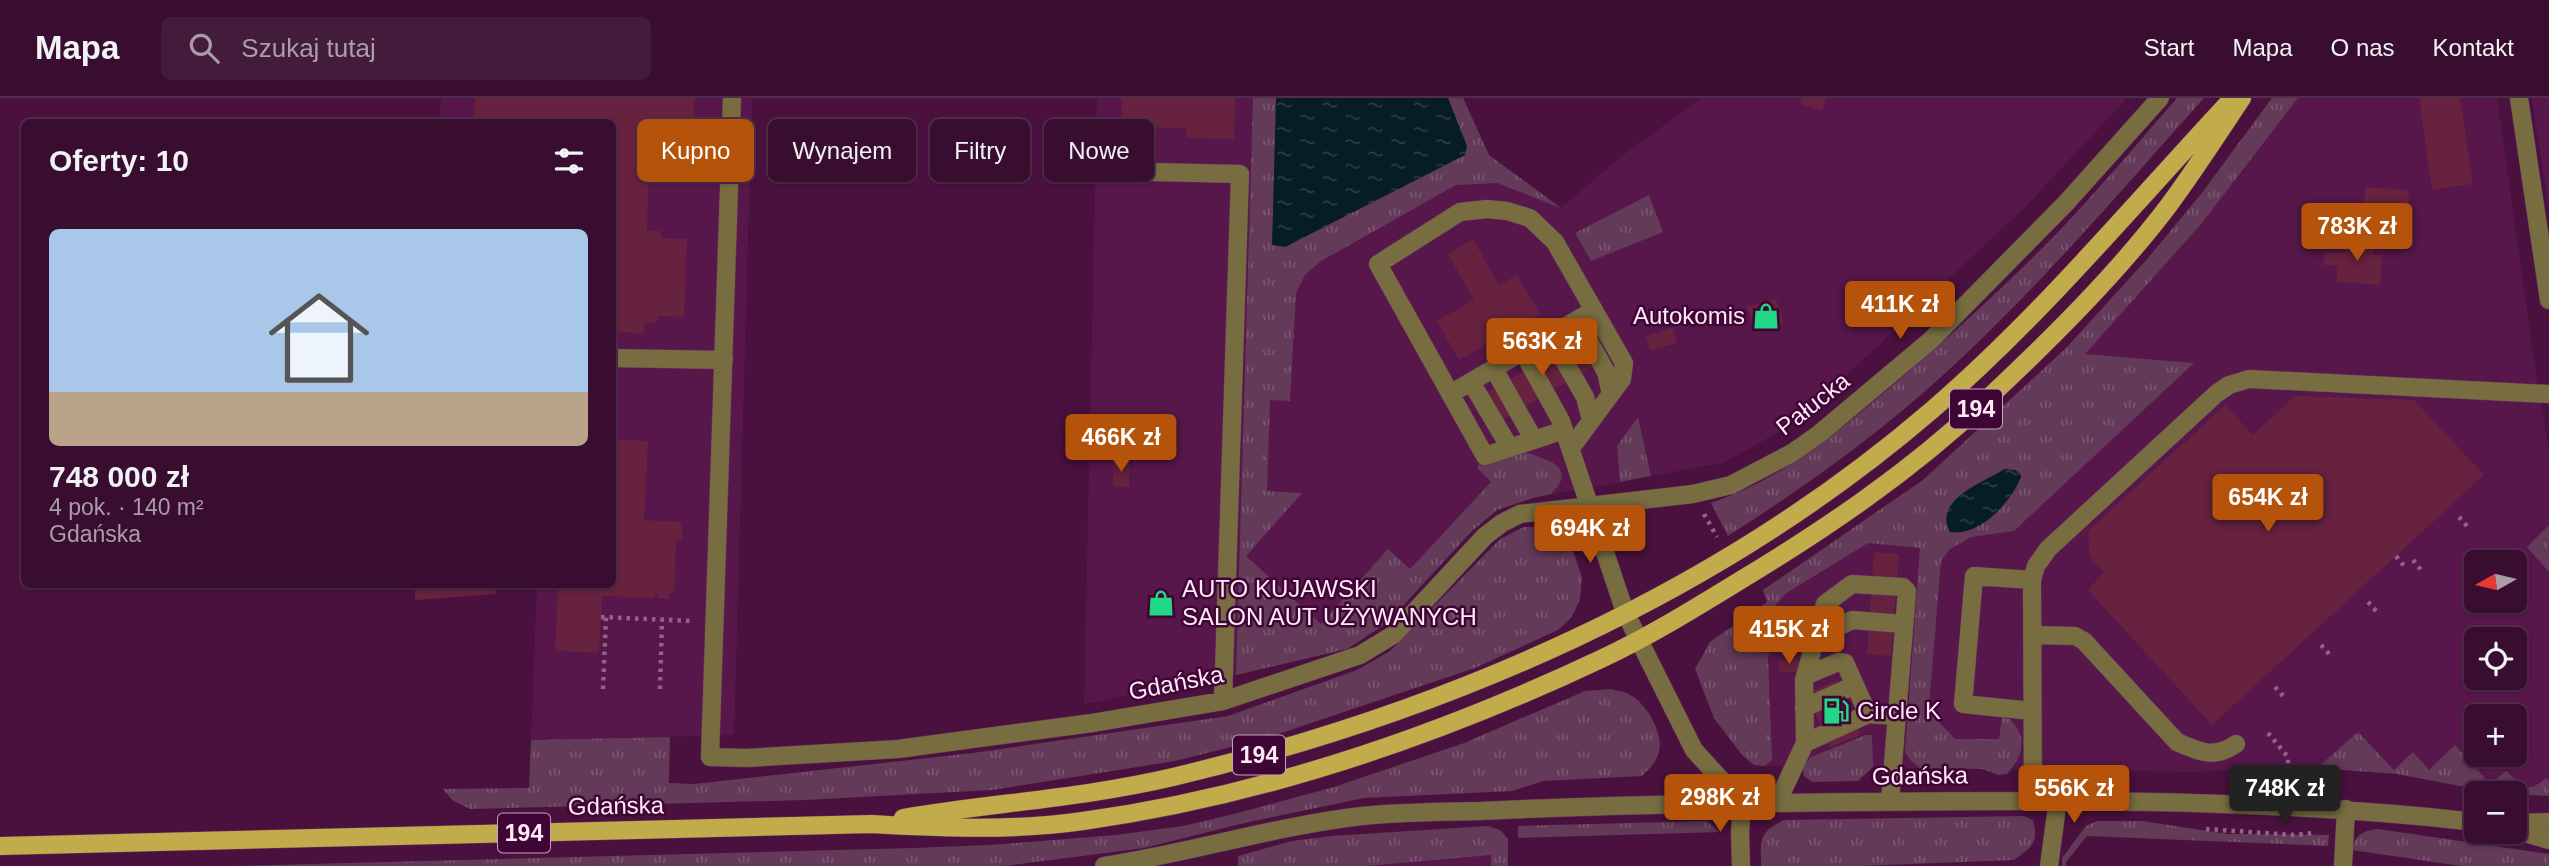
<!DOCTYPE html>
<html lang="pl">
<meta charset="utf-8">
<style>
body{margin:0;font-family:Arial,sans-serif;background:#431b3b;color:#f1f3f6;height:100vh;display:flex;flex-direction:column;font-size:26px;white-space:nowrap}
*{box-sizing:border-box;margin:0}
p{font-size:23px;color:#ab9caa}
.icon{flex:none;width:38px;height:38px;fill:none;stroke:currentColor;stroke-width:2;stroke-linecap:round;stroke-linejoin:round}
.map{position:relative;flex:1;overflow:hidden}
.details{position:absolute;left:21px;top:21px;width:595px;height:469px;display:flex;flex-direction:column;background:#380d2f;border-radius:10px;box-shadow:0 2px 5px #0004,0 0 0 2px #522d4b}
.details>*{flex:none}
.banner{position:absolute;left:637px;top:21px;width:665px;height:63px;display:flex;gap:14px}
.needle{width:46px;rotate:262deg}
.tools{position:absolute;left:2464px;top:452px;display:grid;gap:14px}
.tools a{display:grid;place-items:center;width:63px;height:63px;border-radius:10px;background:#380d2f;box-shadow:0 2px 5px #0004,0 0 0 2px #522d4b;font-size:35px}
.price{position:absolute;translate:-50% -60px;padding:0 16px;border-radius:7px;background:#b45309;color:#fff;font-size:23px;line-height:46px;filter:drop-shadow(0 2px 4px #0008)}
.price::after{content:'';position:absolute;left:50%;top:42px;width:21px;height:16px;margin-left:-10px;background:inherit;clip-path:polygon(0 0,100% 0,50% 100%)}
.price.current{background:#222;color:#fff}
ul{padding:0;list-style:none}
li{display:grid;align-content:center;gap:14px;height:371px;padding:0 28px}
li+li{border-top:2px solid #522d4b}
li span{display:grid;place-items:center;height:217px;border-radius:10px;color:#555}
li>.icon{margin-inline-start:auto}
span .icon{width:126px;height:126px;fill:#fffc;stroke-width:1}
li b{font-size:30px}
h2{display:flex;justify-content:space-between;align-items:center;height:84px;padding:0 28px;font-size:30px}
.tag{padding:0 24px;border-radius:10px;background:#380d2f;box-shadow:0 2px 5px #0004,0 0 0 2px #522d4b;font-size:24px;line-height:63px}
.tag.current{background:#b45309;color:#fff}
header{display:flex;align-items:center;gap:42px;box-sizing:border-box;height:98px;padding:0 35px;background:#380d2f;border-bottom:2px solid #522d4b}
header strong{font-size:33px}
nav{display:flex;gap:38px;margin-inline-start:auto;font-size:24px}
.search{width:490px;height:63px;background:#431b3b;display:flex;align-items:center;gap:18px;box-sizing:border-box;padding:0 24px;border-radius:10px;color:#ab9caa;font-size:26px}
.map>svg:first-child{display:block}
</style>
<header>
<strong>Mapa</strong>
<div class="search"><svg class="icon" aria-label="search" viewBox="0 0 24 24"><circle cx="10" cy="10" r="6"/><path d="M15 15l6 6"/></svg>Szukaj tutaj</div>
<nav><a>Start</a><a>Mapa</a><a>O nas</a><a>Kontakt</a></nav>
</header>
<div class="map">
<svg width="2549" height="768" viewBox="0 0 2549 768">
<defs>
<pattern id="grass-tufts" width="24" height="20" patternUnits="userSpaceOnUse" patternTransform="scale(1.75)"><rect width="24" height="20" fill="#633a58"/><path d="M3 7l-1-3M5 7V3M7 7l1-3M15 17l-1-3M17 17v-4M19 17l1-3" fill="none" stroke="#7a5671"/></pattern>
<pattern id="water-ripples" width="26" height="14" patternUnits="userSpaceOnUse" patternTransform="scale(1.75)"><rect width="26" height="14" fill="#051d23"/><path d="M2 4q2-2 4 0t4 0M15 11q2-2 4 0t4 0" fill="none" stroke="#2a3e44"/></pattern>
</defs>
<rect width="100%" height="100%" fill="#4a113f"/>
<path fill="#57174b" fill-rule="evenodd" d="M 441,0 L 752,0 L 734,637 L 531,642 L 537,487 L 612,486 L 612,24 L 439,24 Z
M 1097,0 L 1463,0 L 1489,57 L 1561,110 L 1623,57 L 1702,0 L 2127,0 L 2027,107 L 1875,251 L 1784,331 L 1723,365 L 1651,378 L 1638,320 L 1617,348 L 1620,384 L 1533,400 L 1497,412 L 1472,433 L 1387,525 L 1347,551 L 1236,577 L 1084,606 Z
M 2298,0 L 2497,0 L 2537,283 L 2549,352 L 2549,698 L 2497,695 L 2397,676 L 2281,668 L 2199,674 L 1765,668 L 1767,507 L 2082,259 L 2202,125 ZM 2476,464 L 2515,464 L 2515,502 L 2476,502 ZM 2476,541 L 2515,541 L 2515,579 L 2476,579 ZM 2476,618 L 2515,618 L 2515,656 L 2476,656 Z
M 2532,0 L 2549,0 L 2549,112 L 2539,48 Z
M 1491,757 L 1491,768 L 1368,768 Z"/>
<path fill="url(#grass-tufts)" d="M 1253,0 L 1463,0 L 1489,57 L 1561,110 L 1497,85 L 1456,87 L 1321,163 L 1305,177 L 1296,195 L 1290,303 L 1270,302 L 1267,393 L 1302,395 L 1246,458 L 1321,526 L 1388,451 L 1410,471 L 1491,384 L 1477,370 L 1480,365 C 1493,362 1509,355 1523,355 C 1528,354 1534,357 1539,359 C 1561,366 1571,377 1551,396 L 1533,400 L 1497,412 L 1472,433 L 1387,525 L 1347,551 L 1236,577 Z
M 2177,0 L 2204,0 C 2119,95 2036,193 1941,279 C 1875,339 1803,390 1728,438 L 1711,405 C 1784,380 1835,336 1893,287 C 1956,233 2018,177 2075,116 C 2110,78 2143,39 2177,0 Z
M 2272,0 L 2298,0 L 2202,125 L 2085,256 L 2194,265 L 2014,433 L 1971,439 L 1950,451 L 1941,463 L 1929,609 L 1936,621 L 1955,641 L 1999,641 L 2002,619 L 2010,621 C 2028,640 2023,658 2007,676 L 1998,677 L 1983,671 L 1920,670 L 1910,662 L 1905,654 L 1920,450 L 1868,445 L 1785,496 L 1775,508 L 1768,561 L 1772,662 L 1765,668 L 1754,667 L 1742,657 L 1714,620 L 1695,571 L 1710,544 L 1767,504 L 1763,492 L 1923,382 L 2066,250 L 2148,160 L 2201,96 Z
M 1649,97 L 1663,134 L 1591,163 L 1575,135 Z
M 1638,319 L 1651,378 L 1620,384 L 1617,348 Z
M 2549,427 L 2549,474 L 2527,449 Z
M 1524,429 L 1543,429 L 1562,436 L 1573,453 L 1582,479 L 1580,502 L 1571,520 L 1558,532 L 1475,570 L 1263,641 L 1175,663 L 992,692 L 805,702 L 470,711 L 452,702 L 443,691 L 529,690 L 531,642 L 670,639 L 669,685 L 694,686 L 973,655 L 1228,618 L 1357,572 L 1390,553 L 1500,441 Z
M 1611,591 C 1617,593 1627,594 1632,598 C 1639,602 1647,612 1651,619 C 1664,644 1664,658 1642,678 L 1543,683 L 1512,693 L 1364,700 L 1244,725 L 1144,750 L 1004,768 L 234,768 L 913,750 L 990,747 L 1116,737 L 1183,728 L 1234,716 L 1334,689 L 1464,645 L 1585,593 Z
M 2358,634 L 2394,672 L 2413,654 L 2429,672 L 2455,647 L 2490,686 L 2506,673 C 2522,688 2527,697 2546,680 L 2549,683 L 2549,698 L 2497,695 L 2397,676 L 2317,670 Z
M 1866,637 L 1872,637 L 1873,669 L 1858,683 L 1812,684 L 1804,678 L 1802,669 L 1811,659 Z
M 2024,718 L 2033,722 C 2039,746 2032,748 2014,762 L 1858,768 L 1761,768 C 1761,741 1758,735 1784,722 Z
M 1707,723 L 1719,734 L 1518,740 L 1518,728 Z
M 2097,723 L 2142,723 L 2228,736 L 2329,737 L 2328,748 L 2087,738 L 2066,764 L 2066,768 L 2062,768 L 2062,760 L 2086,728 Z
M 1488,728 L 1500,732 L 1508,741 L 1508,768 L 1491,768 L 1491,757 L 1368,768 L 1238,768 L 1238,758 L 1292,743 L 1331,738 Z
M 2378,731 L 2549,756 L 2549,768 L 2461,768 L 2352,752 C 2355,737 2362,733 2378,731 Z"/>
<path fill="url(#water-ripples)" d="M 1276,0 L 1448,0 L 1467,48 L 1465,57 L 1285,149 L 1272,147 Z
M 2005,371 L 2015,372 L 2020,375 L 2021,379 C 2011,404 1980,439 1950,434 C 1932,402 1984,384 2005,371 Z"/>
<path fill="#672240" d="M 475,0 L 694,0 L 694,21 L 665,20 L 665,27 L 650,26 L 647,133 L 661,133 L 661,140 L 687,141 L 684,219 L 658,218 L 657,225 L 644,225 L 644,235 L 612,234 L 612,24 L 474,24 Z
M 1122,0 L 1235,0 L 1234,41 L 1186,40 L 1186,30 L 1121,29 Z
M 1802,0 L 1826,0 L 1822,13 L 1801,6 Z
M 2419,0 L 2460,0 L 2473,86 L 2432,92 Z
M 2365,89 L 2409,92 L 2407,129 L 2363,125 Z
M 1473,141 L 1499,187 L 1517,177 L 1540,216 L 1459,262 L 1437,223 L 1474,202 L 1448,156 Z
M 2346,141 L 2373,142 L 2373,157 L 2382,157 L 2380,187 L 2337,184 L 2337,168 L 2324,167 L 2325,154 L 2345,155 Z
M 1776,201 L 1784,225 L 1754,234 L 1747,209 Z
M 1673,230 L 1677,245 L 1650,252 L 1646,238 Z
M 1585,237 L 1601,264 L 1499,324 L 1483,297 Z
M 2295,298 L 2414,302 L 2484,377 L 2212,627 L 2088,492 L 2104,474 L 2090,459 L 2088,433 L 2225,307 L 2253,337 Z
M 612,341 L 648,343 L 644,422 L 682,424 L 682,442 L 676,442 L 674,495 L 669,495 L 669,501 L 658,500 L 658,495 L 655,495 L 655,500 L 602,498 L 599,555 L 555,553 L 558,486 L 612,486 Z
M 1113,363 L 1129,363 L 1129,389 L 1113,388 Z
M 1874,454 L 1899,456 L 1891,558 L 1867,556 Z
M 415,486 L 495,486 L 496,496 L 415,502 Z
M 1798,560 L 1800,573 L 1780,575 L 1778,562 Z
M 1837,582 L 1860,637 L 1830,649 L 1807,595 Z"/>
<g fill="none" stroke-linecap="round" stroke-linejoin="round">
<g stroke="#67345d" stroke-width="19">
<path id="minor" d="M 732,0 L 710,659 L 747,660 L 898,651 L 1092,625 L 1223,603 L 1360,557 L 1393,537 L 1485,438 L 1502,425 L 1520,416 L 1693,396 L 1731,387 L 1792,355 L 1819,336 L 1931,242 L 2066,105 L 2160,0
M 2519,0 L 2549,202
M 1109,73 L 1240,76 L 1223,603
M 1577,222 L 1606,274 L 1611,296
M 1550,238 L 1585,299 L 1591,322
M 1523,254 L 1561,323 L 1625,514 L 1694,652 L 1742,705
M 612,260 L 724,262
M 1494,271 L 1534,342
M 1471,284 L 1510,350
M 1450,296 L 1594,212
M 1564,332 L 1485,358 L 1378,166 L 1460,114 L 1487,111 L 1507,113 L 1530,120 L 1555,144 L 1624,265 L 1622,281 L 1571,350
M 2032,482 L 1974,478 L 1963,606 L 2032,613
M 2032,537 L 2075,538 L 2084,543 L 2177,644 C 2199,654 2215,661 2236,646
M 1816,540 L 1852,522 L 1904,526
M 1805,578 L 1838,564 L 1845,565 L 1868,616
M 1804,610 L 1855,587
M 1805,645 L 1804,582 L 1825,506 L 1852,486 L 1903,489 L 1907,493 L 1890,703
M 2033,702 L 2032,482 L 2036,468 L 2048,451 L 2216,296 L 2229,287 L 2249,281 L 2549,296
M 1777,705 L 1805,645 L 1868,616 L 1896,618
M 2515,725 L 2549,724
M 2515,732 L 2549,742
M 1104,768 C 1190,755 1275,728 1362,718 C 1401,714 1441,714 1480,713 C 1579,708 1678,706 1777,705 C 2011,702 2244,698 2476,724
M 1741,768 L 1740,734 L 1742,705
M 2049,768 L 2058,701
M 2343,768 L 2346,711"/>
</g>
<g stroke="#67345d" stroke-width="19">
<path id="major" d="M 903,720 C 992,705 1084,700 1173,679 C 1447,614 1717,497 1932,312 C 2041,218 2132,108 2230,3
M 0,748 L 872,726 C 942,730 1013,733 1083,723 C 1262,698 1438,638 1601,561 C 1648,539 1692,512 1736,485 C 1824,432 1910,374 1985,303 C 2048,244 2117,176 2169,107 C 2194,73 2218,36 2242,0"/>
</g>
<path stroke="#906486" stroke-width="4.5" stroke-dasharray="3.5 5" stroke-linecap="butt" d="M 1704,416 L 1717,439
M 2459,419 L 2467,428
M 2396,458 L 2405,469
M 2413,462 L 2421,472
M 2368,504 L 2377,514
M 601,519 L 693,523
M 2321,547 L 2330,557
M 2275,589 L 2285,600
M 603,591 L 606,519
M 660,591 L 662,522
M 2268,635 L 2288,659 L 2288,674
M 2206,731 L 2294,737 L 2313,735"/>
<use href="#minor" stroke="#776d41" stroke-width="18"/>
<use href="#major" stroke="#c1ab4a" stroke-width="18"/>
</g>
<defs>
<g id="shop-bare" transform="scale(2.1)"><path d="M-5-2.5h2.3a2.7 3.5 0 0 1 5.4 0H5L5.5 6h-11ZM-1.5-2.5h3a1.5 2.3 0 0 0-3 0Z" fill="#22d887" stroke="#3f0535" stroke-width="2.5" paint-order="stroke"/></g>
<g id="fuel-bare" transform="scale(2.1)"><path d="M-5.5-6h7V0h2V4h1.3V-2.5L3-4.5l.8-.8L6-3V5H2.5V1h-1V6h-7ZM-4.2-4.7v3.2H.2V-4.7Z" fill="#22d887" stroke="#3f0535" stroke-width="2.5" paint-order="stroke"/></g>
</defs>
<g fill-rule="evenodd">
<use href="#shop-bare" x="1766" y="218"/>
<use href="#shop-bare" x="1161" y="505"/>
<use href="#fuel-bare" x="1836" y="613"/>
</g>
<g text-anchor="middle" stroke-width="5" stroke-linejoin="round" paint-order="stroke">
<g fill="#3f0535" stroke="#c5a5be" stroke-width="2">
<rect x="1950" y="291.5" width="52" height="39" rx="5"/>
<rect x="1233" y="637.5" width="52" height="39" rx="5"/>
<rect x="498" y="715.5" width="52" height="39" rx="5"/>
</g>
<g font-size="23" font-weight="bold" fill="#ffe9f8">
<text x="1976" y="319">194</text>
<text x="1259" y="665">194</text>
<text x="524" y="743">194</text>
</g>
<g font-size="24" fill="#ffe9f8" stroke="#3f0535" text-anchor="start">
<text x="1745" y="226" text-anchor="end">Autokomis</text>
<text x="1182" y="499">AUTO KUJAWSKI<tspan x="1182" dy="28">SALON AUT UŻYWANYCH</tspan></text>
<text x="1857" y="621">Circle K</text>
</g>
<g font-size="24" fill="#ffe9f8" stroke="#3f0535">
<text transform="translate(1813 306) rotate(-38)" y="8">Pałucka</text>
<text transform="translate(1176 585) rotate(-11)" y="8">Gdańska</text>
<text transform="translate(1920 678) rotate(-1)" y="8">Gdańska</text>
<text transform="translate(616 708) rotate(-1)" y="8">Gdańska</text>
</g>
</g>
</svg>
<div class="tools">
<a><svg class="needle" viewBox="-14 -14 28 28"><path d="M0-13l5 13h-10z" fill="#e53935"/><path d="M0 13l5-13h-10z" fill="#ab9caa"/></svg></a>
<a><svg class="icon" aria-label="locate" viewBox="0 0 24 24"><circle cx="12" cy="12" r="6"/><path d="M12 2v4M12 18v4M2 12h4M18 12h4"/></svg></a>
<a>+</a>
<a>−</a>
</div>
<b class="price" style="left:2357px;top:165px">783K zł</b>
<b class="price" style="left:1900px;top:243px">411K zł</b>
<b class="price" style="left:1542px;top:280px">563K zł</b>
<b class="price" style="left:1121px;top:376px">466K zł</b>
<b class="price" style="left:2268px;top:436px">654K zł</b>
<b class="price" style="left:1590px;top:467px">694K zł</b>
<b class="price" style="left:1789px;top:568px">415K zł</b>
<b class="price" style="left:2074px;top:727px">556K zł</b>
<b class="price current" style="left:2285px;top:727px">748K zł</b>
<b class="price" style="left:1720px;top:736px">298K zł</b>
<div class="banner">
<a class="tag current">Kupno</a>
<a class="tag">Wynajem</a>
<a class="tag">Filtry</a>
<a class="tag">Nowe</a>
</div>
<section class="details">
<h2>Oferty: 10<svg class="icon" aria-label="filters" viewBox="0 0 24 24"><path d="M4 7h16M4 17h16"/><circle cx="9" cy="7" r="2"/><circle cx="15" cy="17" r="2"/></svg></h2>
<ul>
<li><span style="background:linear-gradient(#a9c7e8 75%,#b9a48a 0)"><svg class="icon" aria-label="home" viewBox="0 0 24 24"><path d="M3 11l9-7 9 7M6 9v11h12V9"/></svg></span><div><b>748 000 zł</b><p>4 pok. · 140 m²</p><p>Gdańska</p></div></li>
</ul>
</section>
</div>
